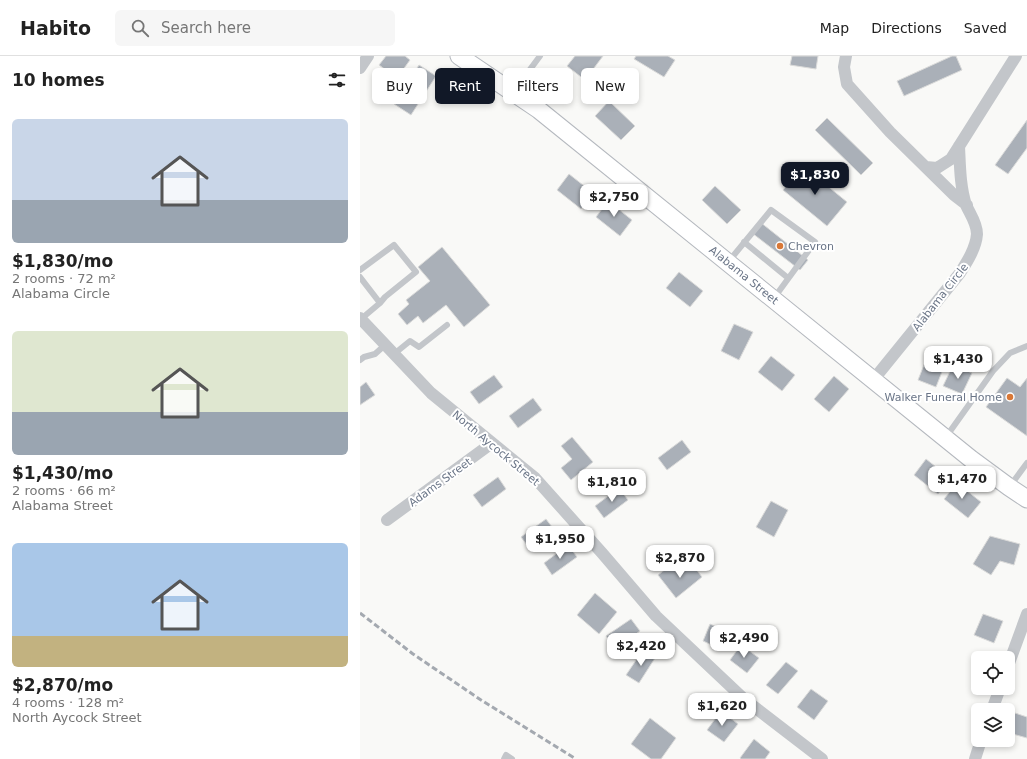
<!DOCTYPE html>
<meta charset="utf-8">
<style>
body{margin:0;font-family:"DejaVu Sans",sans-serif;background:#f6f6f6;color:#222;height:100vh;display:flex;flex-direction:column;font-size:15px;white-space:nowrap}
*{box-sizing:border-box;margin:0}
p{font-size:13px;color:#767676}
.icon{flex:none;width:22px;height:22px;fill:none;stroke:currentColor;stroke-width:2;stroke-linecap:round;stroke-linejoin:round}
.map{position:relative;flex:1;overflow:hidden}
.panel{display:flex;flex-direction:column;background:#fff;width:360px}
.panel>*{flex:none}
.guide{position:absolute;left:12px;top:12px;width:380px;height:36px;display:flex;gap:8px}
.buttons{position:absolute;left:611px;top:595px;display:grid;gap:8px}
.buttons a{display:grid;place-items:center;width:44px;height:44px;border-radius:6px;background:#fff;box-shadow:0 2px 6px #0003;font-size:20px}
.price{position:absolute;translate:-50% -34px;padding:0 9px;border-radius:8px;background:#fff;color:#222;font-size:13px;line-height:26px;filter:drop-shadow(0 1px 2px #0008)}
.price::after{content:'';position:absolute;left:50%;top:24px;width:12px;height:9px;margin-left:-6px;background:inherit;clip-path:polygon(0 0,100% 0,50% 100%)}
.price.current{background:#111827;color:#fff}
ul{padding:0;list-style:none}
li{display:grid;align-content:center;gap:8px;height:212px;padding:0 12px}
li span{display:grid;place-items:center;height:124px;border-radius:6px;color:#555}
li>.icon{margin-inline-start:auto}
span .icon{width:72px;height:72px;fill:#fffc;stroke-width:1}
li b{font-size:17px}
h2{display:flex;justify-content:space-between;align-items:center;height:48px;padding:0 12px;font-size:17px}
.tag{padding:0 14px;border-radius:6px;background:#fff;box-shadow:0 2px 6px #0003;font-size:14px;line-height:36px}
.tag.current{background:#111827;color:#fff}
header{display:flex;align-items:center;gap:24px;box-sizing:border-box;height:56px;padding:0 20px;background:#fff;border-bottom:1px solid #e0e0e0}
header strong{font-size:19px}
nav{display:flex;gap:22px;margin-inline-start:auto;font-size:14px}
.search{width:280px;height:36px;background:#f6f6f6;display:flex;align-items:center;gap:10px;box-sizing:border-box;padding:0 14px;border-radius:6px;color:#767676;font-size:15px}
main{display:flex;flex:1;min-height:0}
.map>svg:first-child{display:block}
</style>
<header>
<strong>Habito</strong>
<div class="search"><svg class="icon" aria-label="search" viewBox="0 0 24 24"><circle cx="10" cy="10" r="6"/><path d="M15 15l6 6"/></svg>Search here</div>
<nav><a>Map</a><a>Directions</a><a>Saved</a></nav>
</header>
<main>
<section class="panel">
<h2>10 homes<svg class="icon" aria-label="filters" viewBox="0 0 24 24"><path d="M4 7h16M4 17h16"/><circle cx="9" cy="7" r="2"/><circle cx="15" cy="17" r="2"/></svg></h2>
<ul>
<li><span style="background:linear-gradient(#c9d6e8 65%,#9aa5b1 0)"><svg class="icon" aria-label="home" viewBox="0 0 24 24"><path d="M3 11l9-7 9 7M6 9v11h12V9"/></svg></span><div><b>$1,830/mo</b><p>2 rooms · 72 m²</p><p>Alabama Circle</p></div></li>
<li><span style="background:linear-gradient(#dfe7d0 65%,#9aa5b1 0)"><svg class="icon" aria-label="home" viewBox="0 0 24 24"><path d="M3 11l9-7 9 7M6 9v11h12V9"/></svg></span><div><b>$1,430/mo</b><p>2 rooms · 66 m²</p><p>Alabama Street</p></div></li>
<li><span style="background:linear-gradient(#a9c7e8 75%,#c2b280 0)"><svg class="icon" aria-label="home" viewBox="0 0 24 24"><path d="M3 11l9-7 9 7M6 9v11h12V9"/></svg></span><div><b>$2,870/mo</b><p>4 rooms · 128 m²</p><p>North Aycock Street</p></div></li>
</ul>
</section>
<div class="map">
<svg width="667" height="703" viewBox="0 0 667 703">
<rect width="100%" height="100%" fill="#f9f9f7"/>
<path fill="#aab0b8" stroke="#dbdbda" d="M 26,0 L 45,0 L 50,4 L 37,22 L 19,9 Z
M 215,0 L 243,0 L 225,24 L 207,10 Z
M 276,0 L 308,0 L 315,4 L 304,21 L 274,3 Z
M 432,0 L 458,0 L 456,13 L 430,9 Z
M 592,0 L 596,0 L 602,14 L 544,40 L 537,25 Z
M 59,9 L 76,20 L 51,59 L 34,48 Z
M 249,45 L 275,70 L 261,84 L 235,60 Z
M 467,62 L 513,107 L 501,119 L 455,74 Z
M 667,64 L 667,92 L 648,118 L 635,109 Z
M 443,110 L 487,146 L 467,170 L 423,134 Z
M 209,118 L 233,137 L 221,153 L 197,134 Z
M 355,130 L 381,154 L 367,168 L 342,144 Z
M 248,145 L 272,164 L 260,180 L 236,161 Z
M 400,166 L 448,204 L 440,214 L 392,177 Z
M 82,191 L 130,249 L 104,271 L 86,249 L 63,267 L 58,260 L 47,269 L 38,258 L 49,248 L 46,244 L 70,225 L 58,211 Z
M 319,216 L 343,235 L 330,251 L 306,232 Z
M 374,268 L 393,276 L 379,304 L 361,295 Z
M 571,291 L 589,298 L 576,331 L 558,324 Z
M 411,300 L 435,319 L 422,335 L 398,316 Z
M 593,309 L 612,317 L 602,338 L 583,330 Z
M 134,319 L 143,331 L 119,348 L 110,336 Z
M 474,320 L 489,333 L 469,356 L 454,343 Z
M 647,322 L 660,331 L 667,322 L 667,380 L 626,351 Z
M 6,326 L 15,339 L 0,349 L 0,331 Z
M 173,342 L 182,354 L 158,372 L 149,360 Z
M 212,381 L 233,406 L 211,424 L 201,412 L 212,403 L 201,390 Z
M 322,384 L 331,396 L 307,414 L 298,402 Z
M 566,403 L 590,422 L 578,438 L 554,419 Z
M 138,421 L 146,433 L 122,451 L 113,439 Z
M 597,427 L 621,446 L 608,462 L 584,443 Z
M 259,432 L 268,444 L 244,462 L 235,450 Z
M 411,445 L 428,454 L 414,481 L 396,471 Z
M 186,463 L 195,475 L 170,493 L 161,481 Z
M 630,480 L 660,488 L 654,509 L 640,505 L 631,519 L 613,508 Z
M 208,489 L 217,501 L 192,519 L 184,507 Z
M 332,508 L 342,521 L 316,542 L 298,519 L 311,509 L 319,519 Z
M 235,537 L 257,556 L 239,578 L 217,559 Z
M 623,558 L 643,565 L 634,587 L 614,579 Z
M 271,563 L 280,575 L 255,593 L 246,580 Z
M 350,568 L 370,577 L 363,594 L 343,585 Z
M 381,589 L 399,602 L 387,617 L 370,604 Z
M 283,594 L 295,602 L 279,627 L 266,619 Z
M 426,606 L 438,615 L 418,638 L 406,629 Z
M 451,633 L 468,645 L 454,664 L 437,651 Z
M 361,655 L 378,668 L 364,686 L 347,674 Z
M 655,657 L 667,661 L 667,682 L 649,677 Z
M 290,662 L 316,682 L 301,703 L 291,703 L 271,688 Z
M 394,683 L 410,696 L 405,703 L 381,703 L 380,702 Z"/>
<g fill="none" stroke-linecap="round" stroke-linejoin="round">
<g stroke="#b5b9bf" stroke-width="19">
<path id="secondary" d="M 99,0 L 179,54 L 611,403 L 649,431 L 667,443"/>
</g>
<path stroke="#c3c6ca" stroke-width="6" d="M 154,35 L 180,0
M 384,186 L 428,222
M 369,205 L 411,154 L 455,186 L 414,242
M 0,214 L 34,189 L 56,216 L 25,241 L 20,247 L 1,263
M 0,221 L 20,247
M 34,298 L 50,285 L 59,291 L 87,269
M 0,304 L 4,301 L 15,298 L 25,289
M 586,381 L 633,315 L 650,297 L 667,290
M 650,430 L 667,407
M 144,703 L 146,699 L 152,703"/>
<path stroke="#c3c6ca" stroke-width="12" d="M 486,0 L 484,11 L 487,28 L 530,76 L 594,139 L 607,149
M 0,12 L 8,0
M 566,111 L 577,112 L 591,103 L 656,0
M 0,262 L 71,337 L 175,422 L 242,497 L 296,560 L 384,643 L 462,703
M 514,323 L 600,217 C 607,206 616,192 617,178 C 617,167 610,158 606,149 C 600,130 600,110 599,90
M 27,464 L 132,387
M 648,610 L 667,558
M 632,654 L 640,632
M 615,703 L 621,684"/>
<use href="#secondary" stroke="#fff" stroke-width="17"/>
<path stroke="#a4a9b0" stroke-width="3" stroke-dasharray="6 3" stroke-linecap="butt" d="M 0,557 L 53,598 L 121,644 L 216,703"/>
</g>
<g fill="#d97837" stroke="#fff" stroke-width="1.5">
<circle cx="420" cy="190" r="4"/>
<circle cx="650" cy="341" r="4"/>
</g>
<g text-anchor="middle" stroke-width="4" stroke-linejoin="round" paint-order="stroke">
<g font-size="11" fill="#6a7587" stroke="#fff" text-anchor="start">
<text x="428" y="194">Chevron</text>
<text x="642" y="345" text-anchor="end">Walker Funeral Home</text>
</g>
<g font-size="11" fill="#6a7587" stroke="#fff">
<text transform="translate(384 219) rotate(39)" y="4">Alabama Street</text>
<text transform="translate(580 241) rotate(-52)" y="4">Alabama Circle</text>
<text transform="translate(136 392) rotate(40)" y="4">North Aycock Street</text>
<text transform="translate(80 426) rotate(-36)" y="4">Adams Street</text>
</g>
</g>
</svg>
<div class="buttons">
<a><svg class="icon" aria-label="locate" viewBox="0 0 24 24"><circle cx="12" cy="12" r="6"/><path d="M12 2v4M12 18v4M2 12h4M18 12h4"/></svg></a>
<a><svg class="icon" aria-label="layers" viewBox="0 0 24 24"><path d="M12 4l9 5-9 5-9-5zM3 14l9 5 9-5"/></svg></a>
</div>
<b class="price current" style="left:455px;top:140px">$1,830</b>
<b class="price" style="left:254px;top:162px">$2,750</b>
<b class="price" style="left:598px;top:324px">$1,430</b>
<b class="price" style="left:602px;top:444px">$1,470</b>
<b class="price" style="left:252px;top:447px">$1,810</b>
<b class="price" style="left:200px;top:504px">$1,950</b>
<b class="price" style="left:320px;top:523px">$2,870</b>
<b class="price" style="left:384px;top:603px">$2,490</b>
<b class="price" style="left:281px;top:611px">$2,420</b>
<b class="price" style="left:362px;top:671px">$1,620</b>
<div class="guide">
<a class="tag">Buy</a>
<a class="tag current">Rent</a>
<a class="tag">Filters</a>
<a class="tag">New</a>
</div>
</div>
</main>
